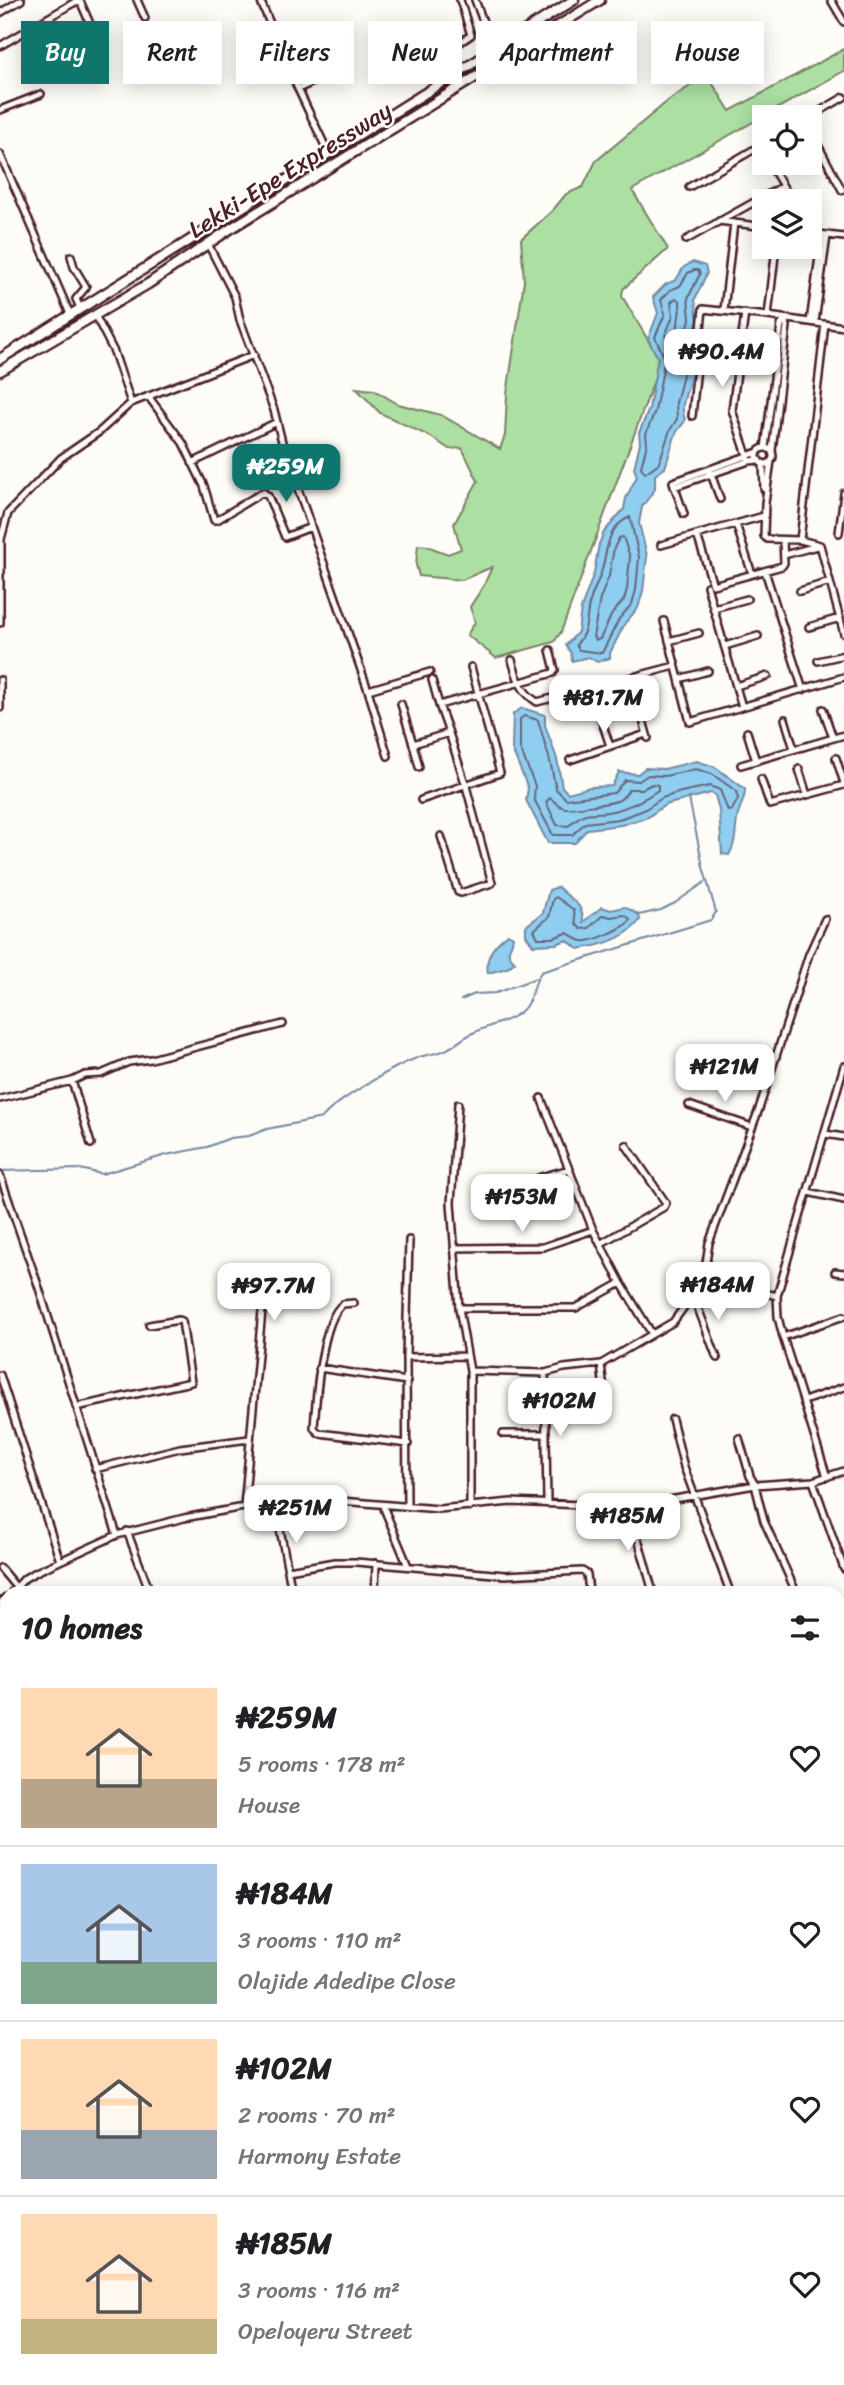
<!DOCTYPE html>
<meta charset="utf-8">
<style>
body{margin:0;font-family:Sriracha,sans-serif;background:#f6f6f6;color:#202124;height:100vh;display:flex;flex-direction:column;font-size:26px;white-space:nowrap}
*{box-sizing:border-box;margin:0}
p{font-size:23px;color:#757577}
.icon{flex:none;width:38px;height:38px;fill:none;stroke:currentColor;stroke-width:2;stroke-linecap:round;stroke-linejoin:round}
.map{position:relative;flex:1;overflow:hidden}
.details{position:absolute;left:0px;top:1586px;width:845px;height:800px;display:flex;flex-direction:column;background:#fff;border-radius:21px 21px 0 0;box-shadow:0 4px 18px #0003}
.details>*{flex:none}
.guide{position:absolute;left:21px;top:21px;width:803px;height:63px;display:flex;gap:14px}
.controls{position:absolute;left:752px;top:105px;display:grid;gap:14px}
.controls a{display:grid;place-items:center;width:70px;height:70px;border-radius:0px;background:#fff;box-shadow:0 4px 18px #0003;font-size:35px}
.price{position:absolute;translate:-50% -60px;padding:0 16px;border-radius:14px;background:#fff;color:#222;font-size:23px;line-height:46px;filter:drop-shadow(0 2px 4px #0008)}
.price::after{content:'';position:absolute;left:50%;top:42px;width:21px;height:16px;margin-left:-10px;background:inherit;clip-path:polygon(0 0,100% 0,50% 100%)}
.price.active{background:#0f766e;color:#fff}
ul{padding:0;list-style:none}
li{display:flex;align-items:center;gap:21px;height:175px;padding:0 21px}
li+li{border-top:2px solid #e0e0e0}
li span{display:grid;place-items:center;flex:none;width:196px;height:140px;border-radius:0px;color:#555}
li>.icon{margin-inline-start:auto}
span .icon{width:84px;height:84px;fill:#fffc;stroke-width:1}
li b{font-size:30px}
h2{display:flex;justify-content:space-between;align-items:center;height:84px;padding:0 21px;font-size:30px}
.pill{padding:0 24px;border-radius:0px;background:#fff;box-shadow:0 4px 18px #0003;font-size:24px;line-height:63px}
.pill.active{background:#0f766e;color:#fff}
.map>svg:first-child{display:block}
</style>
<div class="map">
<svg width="844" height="2385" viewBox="0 0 844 2385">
<rect width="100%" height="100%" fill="#fdfcf7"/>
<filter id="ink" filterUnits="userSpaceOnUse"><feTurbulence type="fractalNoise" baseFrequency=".0143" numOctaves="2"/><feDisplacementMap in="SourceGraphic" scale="14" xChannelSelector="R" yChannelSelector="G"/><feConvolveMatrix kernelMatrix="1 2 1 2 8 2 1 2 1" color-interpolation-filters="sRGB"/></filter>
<g filter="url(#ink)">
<path fill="#abe0a2" stroke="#7a8066" stroke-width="2" d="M 844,49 L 844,71 L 632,190 L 668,249 L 623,289 L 622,296 L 658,357 L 655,378 L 561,632 L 554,642 L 496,658 L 467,635 L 475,622 L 470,607 L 484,585 L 492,567 L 462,580 L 419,576 L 416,565 L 418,545 L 427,546 L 448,554 L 461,549 L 454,524 L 478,481 L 462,448 L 449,449 L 431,437 L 380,413 L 356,388 L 374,390 L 398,404 L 441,415 L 500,449 L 505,435 L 507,394 L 524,281 L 521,239 L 553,210 L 566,194 L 583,187 L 596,161 L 669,100 L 707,75 L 730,111 Z"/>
<path fill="#8fcef0" stroke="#7388a1" stroke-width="2" d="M 693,262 L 705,266 L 707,273 L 695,299 L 698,321 L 694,330 C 704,352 688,381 683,404 C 682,409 684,416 685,421 L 676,433 L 665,468 L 655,475 L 655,489 L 642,507 L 639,523 L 647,556 L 643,591 L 638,608 L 625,623 L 610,653 L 610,658 L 597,662 L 589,657 L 572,661 L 571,653 L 566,645 L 578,632 L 581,609 L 594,573 L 599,544 L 604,532 L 624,509 L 626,498 L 637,476 L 634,468 L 640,443 L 639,433 L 649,409 L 658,358 L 648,339 L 658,313 L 653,297 L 666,284 L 676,280 L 684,267 Z
M 522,708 L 545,715 L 545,725 L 557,759 L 562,787 L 568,793 L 590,787 L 612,786 L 619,772 L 638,774 L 645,768 L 664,769 L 697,761 L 715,767 L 745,789 C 745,799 742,802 739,811 C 734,826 738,840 729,855 L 722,854 L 719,810 L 715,795 L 711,793 L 665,805 L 648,817 L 621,825 L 587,829 L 575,843 L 548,843 L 526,800 L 528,788 L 512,749 L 513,714 Z
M 558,887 C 571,901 583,902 583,922 L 602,907 L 611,910 L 625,907 L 639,915 L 640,920 C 627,938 600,946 578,949 L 567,940 L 556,944 L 533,945 L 526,935 L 526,926 L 543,913 L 549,890 Z
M 508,934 L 513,937 C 511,952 503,949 515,962 L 507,968 L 488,973 C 485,955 494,945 508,934 Z"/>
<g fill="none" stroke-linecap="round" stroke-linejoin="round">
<path stroke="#66657a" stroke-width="2" d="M 694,270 L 698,270 L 700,274 L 688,298 L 690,319 L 687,330 L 691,342 L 676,403 L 677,419 L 670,430 L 659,463 L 645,473 L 641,467 L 647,444 L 646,434 L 655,411 L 665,359 L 655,337 L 665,314 L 661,300 L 670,290 L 680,286 L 688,273 Z
M 676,298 L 680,301 C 681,312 677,320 678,330 C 678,339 682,343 680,353 L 677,355 L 665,336 L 673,316 L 671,302 Z
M 630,517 L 639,557 L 636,590 L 632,604 L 619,619 L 602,653 L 579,650 L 576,645 C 586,633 586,625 588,610 C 590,596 597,585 601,573 C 608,551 605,528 630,517 Z
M 623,537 L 630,557 L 627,589 L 624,600 L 612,614 L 600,639 L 596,640 L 593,637 L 600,599 L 609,576 L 614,548 L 619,538 Z
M 524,716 L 538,720 L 550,761 L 556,789 L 566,799 L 614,793 L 625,780 L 639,781 L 648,775 L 665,776 L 696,769 L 712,774 L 736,791 L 738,799 L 732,810 L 728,811 L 720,790 L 710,786 L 681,792 L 662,798 L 644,810 L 619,819 L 585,823 L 572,835 L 553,835 L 534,799 L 535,786 L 520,748 L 520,719 Z
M 652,784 L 658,785 L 658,790 C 644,800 630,807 613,811 C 589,817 590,806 568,826 L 557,825 L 546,802 L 550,798 C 555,802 559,807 565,808 C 567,809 613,803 617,801 C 623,799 626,794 629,789 L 642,789 Z
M 556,897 L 574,910 L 576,924 L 581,929 L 589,928 L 603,915 L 611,917 L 624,915 L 629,918 L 630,921 C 624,928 592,943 582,941 C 577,940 572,935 567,933 L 553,938 L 538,938 L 534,930 L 549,917 L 553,899 Z"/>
<path stroke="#7388a1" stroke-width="2" d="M 639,915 L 661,910 L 675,903 L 705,882
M 461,1000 L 475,994 L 496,993 L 536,978
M 0,1171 L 80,1169 L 102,1174 L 166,1155 L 207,1147 L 230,1138 L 249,1136 L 267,1129 L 322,1118 C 334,1102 396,1065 417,1058 C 425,1055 434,1054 443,1051 C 454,1047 463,1037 475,1032 C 489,1025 506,1023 519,1013 C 533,1003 532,985 541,972 L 711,920 L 716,912 L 703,867 L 689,798"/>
<g stroke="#4a1f2b" stroke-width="10">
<path id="minor" d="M 137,0 L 145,18
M 260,0 L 298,89 L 328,152
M 475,0 L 494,51
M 831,0 L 844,22
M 0,13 L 21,0
M 0,46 L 75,2 L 81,3 L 98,42
M 439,83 L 433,64 L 434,60 L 471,35 L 460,0
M 298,89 L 340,70
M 0,110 L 41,94
M 810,117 L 844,97
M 810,130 L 842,190
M 0,154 L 70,314
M 769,163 L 792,201
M 689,187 L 765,143
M 719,221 L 765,227
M 810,233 L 844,237
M 686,240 L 783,186
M 208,244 L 235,297 L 240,320 L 274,410 L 283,446 L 368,690 L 388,756
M 71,256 L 74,267 L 86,287 L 76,299 L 80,308
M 724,310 L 734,223
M 745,313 L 732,410 L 749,461
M 95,315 L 114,352 L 131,403
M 768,316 L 844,327
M 810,322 L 822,235
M 815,322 L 827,236
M 825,324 L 800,540 L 820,545 L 844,634
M 148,396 L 183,443 L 204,486 L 214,520 L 217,520 L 263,492 L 268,496 L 285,537 L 311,527
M 692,416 L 703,309 L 768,316 L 776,247
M 765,448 L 781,325 L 785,319
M757 456a8 8 0 1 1 16 0a8 8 0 1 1-16 0Z
M 772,451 L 787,326 L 785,319
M 771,461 L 765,503 L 764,536 L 767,539 L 800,540
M 192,463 L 277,422
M 763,463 L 764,489
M 710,471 L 720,499
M 674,487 L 749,461 L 759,460
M 684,514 L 673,482 L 758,452
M 736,524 L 752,574
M 839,533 L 844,493
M 697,535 L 713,585 L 782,566 L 784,563 L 783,540
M 661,545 L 764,516
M 784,555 L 817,546
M 0,571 L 0,623
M 765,571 L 803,690
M 1,572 L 1,539 L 8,513 L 61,458 L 99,432 L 131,403 L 254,355
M 707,586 L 742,707
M 800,591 L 830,582
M 714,608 L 747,599
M 664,621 L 690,722 L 844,677
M 809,627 L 840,618
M 669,641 L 699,633
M 725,646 L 758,636
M 512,660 C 517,678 521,692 537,702 L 675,666
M 818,661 L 844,655
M 631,678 L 648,738
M 679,679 L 708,671
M 0,680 L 0,708
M 432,680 L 439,705
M 736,686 L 768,676
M 368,690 L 430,672
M 401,704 L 413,744 L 449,733 L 439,705 L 553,673 L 555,670 L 550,650
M 823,709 L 833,738
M 598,710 L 610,746
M 785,719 L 794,749
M 747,732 L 756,761
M 413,744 L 419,767
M 836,758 L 844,783
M 570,760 L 646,734
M 741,765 L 844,735
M 799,769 L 807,795
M 761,779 L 770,805 L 844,785
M 421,800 L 500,773 L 471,667
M 441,836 L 458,892 L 461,893 L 492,883 L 466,786 L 449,733
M 72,1081 L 91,1144
M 541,1098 L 593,1230 L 621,1283 L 652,1334
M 0,1099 L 72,1081 L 85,1075 L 101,1074 L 129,1062 L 151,1059 L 283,1024
M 458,1104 L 451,1203 L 459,1308 L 470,1371 L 470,1507
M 689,1105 L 752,1127
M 825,1134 L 844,1137
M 0,1175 L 38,1285 L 117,1535
M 808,1192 L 844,1200
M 512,1193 L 541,1177 L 570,1169
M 600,1244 L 664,1207 L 666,1203 L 626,1145
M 454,1248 L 543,1247 L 593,1230
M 706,1263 L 753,1290 L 777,1296
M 835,1272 L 844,1273
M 693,1295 L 717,1358
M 354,1303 L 343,1304 C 321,1320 316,1400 314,1428 L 319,1433 L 408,1444
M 459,1308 L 576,1308 L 621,1283
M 783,1337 L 844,1316
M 406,1357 L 467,1356
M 601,1364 L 607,1416
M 319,1368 L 407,1381
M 470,1371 L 545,1373 L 564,1368 L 601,1364 L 673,1322 L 693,1295 L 706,1263 L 709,1243 L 759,1109 L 809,954 L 825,919
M 545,1373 L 547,1503
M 0,1375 L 60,1561
M 804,1401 L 844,1387
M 76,1407 L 191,1382 L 182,1321 L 179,1320 L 149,1325
M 672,1419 L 684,1467 L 730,1592
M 503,1434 L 546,1434
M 739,1438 L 750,1476 L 755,1485 L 764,1521 L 796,1592
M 95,1469 L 180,1448 L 249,1439
M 827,1477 L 783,1337 L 778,1317 L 777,1296 L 844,1066
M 813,1481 L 844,1569
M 275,1503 L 292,1592
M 383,1506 L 408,1566
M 407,1506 L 406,1357 L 409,1240
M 244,1507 L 263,1300 L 262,1270
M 629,1507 L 653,1592
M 127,1531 L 150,1592
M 0,1568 L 20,1592
M 288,1570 L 335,1562 L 356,1562 L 505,1575 L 582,1571 L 587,1574 L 589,1592
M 12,1592 L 25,1578 L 38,1571 L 117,1535 L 184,1518 L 238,1508 L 316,1499 L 439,1509 L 511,1502 L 629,1507 L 755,1485 L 813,1481 L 844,1471
M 375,1592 L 376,1563
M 0,1603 L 7,1597
M 838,1698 L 844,1710
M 0,1707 L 7,1699
M 838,1759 L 844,1757
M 838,1800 L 844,1796
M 838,1820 L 844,1844
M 0,1938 L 1,1924 L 4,1921 L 3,1826
M 0,1979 L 7,1978
M 0,2002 L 7,2001
M 838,2011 L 844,2009
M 838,2031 L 844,2037
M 840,2123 L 844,2131
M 0,2154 L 7,2155
M 838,2301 L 844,2298
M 0,2303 L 7,2307
M 838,2317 L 844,2328
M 838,2370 L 844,2367
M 45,2378 L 47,2385
M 88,2378 L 92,2385
M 248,2378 L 251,2385
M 312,2378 L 313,2385
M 411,2378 L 413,2385
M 472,2378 L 474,2385
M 680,2378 L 683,2385
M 760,2378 L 764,2385
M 7,2385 L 15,2378
M 143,2385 L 156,2378
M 436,2385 L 452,2378
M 812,2385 L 824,2378"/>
</g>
<g stroke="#4a1f2b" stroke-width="13">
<path id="highway" d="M 0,359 L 574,0
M 0,371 L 148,284 L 230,229 L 600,0"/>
</g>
<use href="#minor" stroke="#fdfcf7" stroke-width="5"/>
<use href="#highway" stroke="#fdfcf7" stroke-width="8"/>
</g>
</g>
<g text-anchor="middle" stroke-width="5" stroke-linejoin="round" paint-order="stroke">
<g font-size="24" fill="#4a1f2b" stroke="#fdfcf7">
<text transform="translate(290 170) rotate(-32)" y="8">Lekki-Epe Expressway</text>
</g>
</g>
</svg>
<div class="controls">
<a><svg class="icon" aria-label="locate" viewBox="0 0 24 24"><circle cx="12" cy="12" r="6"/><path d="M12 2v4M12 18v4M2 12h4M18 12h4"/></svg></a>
<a><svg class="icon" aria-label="layers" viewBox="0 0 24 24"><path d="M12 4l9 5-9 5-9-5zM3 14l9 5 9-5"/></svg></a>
</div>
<b class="price" style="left:722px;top:389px">₦90.4M</b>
<b class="price active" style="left:286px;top:504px">₦259M</b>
<b class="price" style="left:604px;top:735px">₦81.7M</b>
<b class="price" style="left:725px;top:1104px">₦121M</b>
<b class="price" style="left:522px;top:1234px">₦153M</b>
<b class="price" style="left:718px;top:1322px">₦184M</b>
<b class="price" style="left:274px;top:1323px">₦97.7M</b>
<b class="price" style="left:560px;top:1438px">₦102M</b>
<b class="price" style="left:296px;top:1545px">₦251M</b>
<b class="price" style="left:628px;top:1553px">₦185M</b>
<div class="guide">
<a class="pill active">Buy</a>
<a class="pill">Rent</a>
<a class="pill">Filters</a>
<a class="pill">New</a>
<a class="pill">Apartment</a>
<a class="pill">House</a>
</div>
<section class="details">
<h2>10 homes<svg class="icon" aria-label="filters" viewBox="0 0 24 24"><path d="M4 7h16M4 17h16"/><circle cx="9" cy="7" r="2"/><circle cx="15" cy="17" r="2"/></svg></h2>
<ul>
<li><span style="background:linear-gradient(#ffd9b3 65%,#b9a48a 0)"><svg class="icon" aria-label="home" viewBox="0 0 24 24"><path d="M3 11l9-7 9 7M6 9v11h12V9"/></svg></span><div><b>₦259M</b><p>5 rooms · 178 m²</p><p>House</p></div><svg class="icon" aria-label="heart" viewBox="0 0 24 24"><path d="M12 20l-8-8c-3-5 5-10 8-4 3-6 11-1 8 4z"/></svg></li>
<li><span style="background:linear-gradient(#a9c7e8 70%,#7fa58c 0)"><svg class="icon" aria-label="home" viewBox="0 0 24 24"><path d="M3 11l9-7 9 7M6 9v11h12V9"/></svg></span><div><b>₦184M</b><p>3 rooms · 110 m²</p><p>Olajide Adedipe Close</p></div><svg class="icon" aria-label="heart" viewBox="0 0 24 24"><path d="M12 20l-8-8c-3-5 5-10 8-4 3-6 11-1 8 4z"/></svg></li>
<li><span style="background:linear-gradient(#ffd9b3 65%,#9aa5b1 0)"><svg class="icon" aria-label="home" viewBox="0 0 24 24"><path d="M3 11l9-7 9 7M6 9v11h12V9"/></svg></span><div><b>₦102M</b><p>2 rooms · 70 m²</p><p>Harmony Estate</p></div><svg class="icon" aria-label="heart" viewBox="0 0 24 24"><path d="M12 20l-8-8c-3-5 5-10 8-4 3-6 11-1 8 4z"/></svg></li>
<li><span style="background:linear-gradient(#ffd9b3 75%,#c2b280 0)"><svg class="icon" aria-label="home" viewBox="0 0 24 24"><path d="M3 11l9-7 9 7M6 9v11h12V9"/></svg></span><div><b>₦185M</b><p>3 rooms · 116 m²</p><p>Opeloyeru Street</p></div><svg class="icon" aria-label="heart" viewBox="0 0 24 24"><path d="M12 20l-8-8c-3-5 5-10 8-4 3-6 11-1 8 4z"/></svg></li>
</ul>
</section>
</div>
